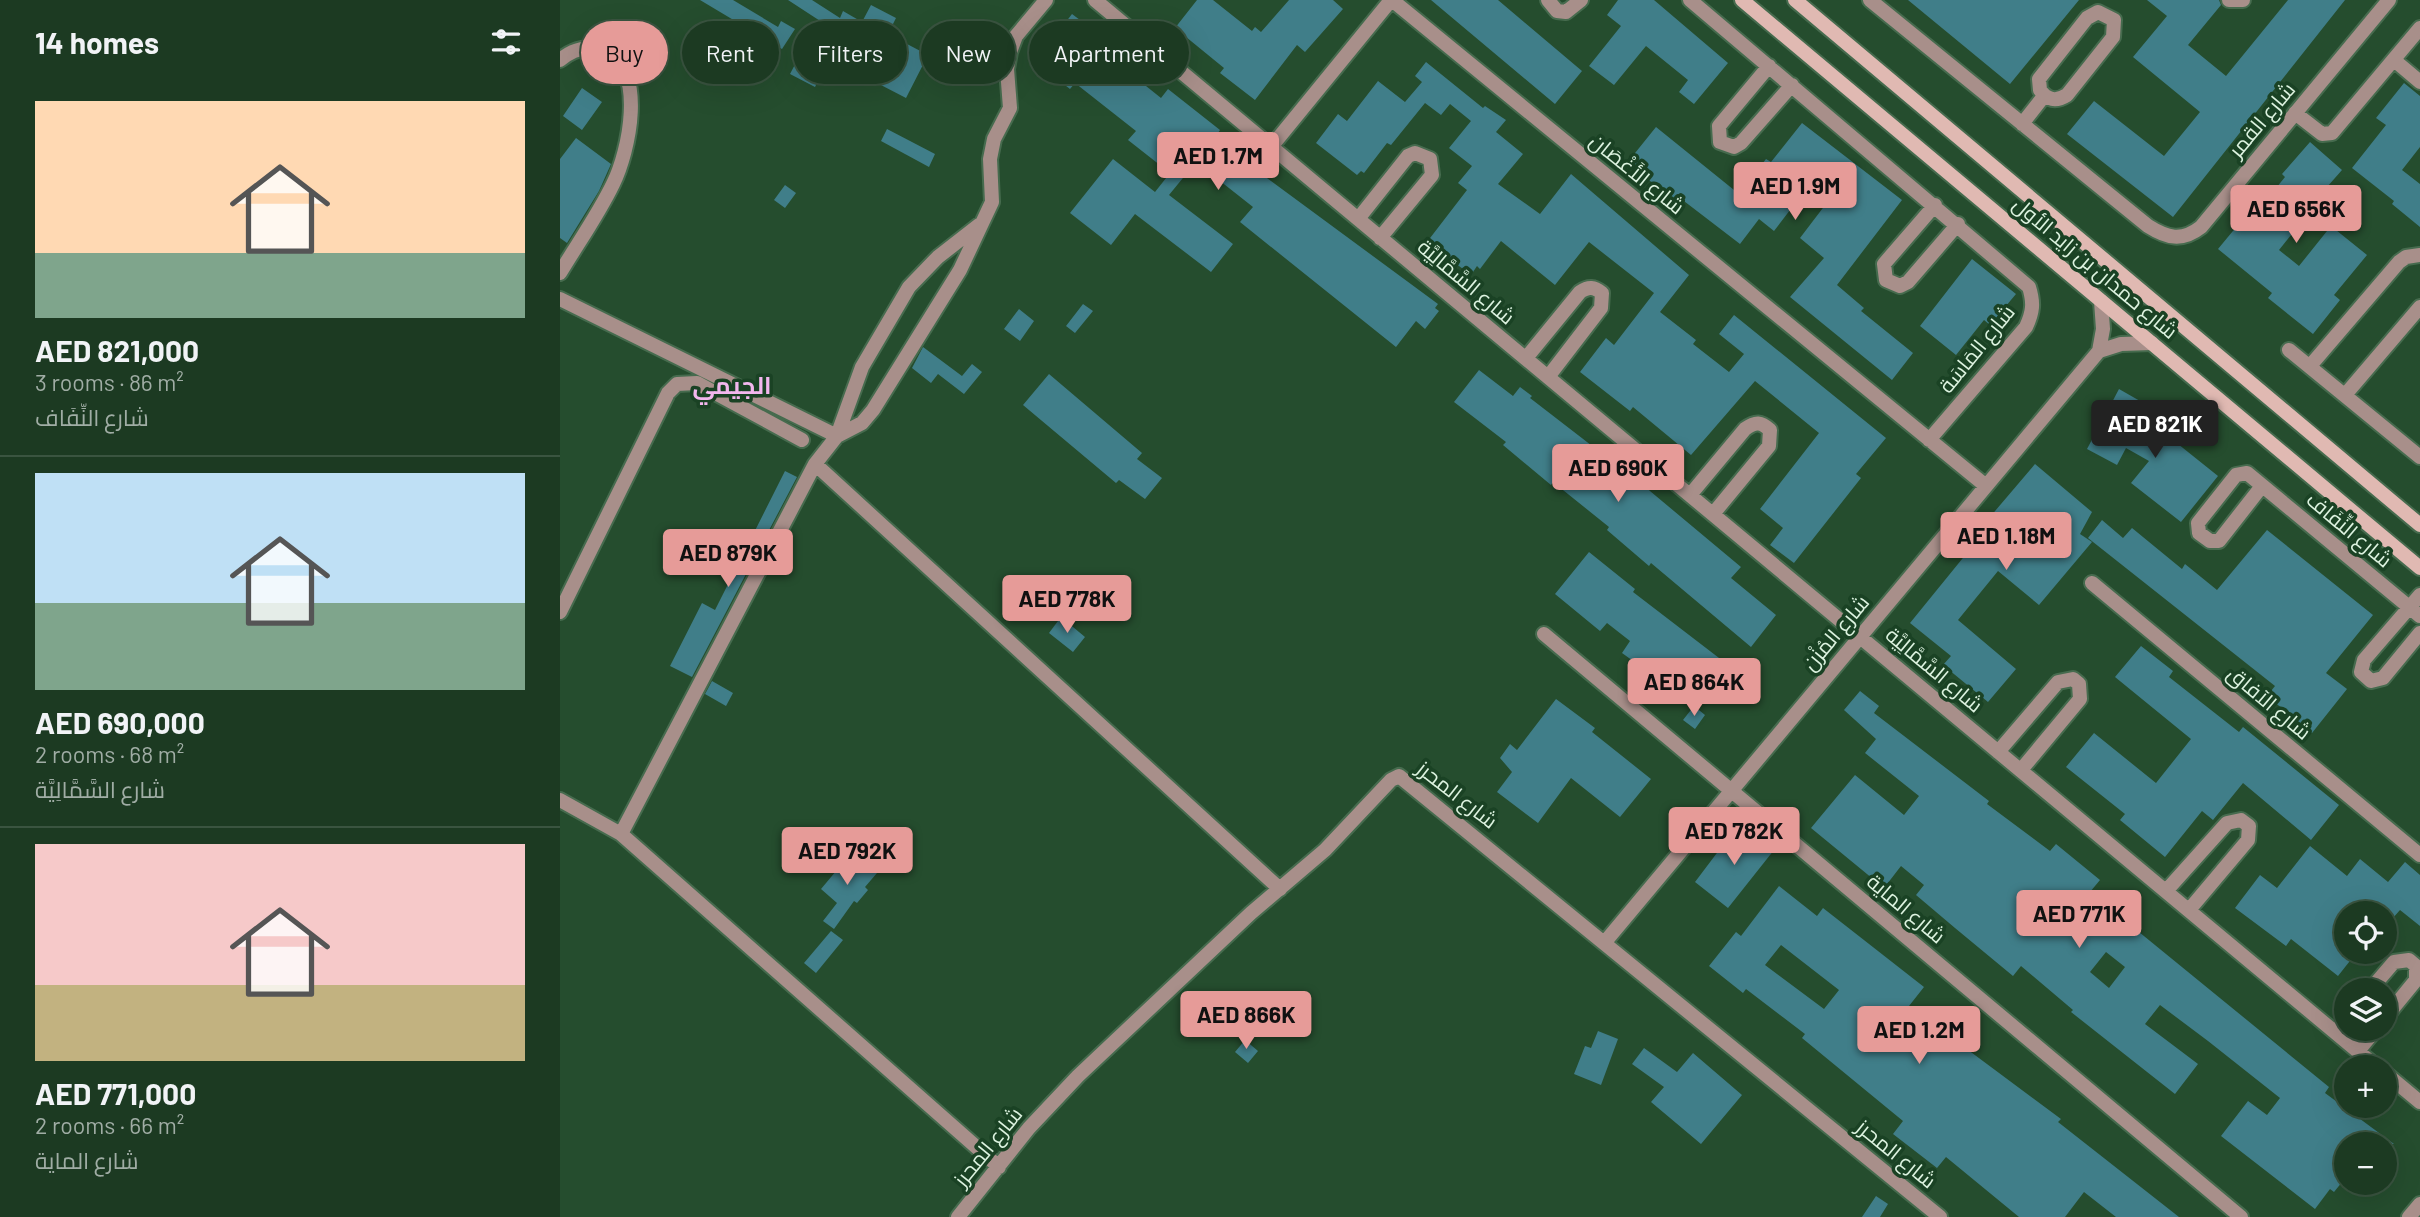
<!DOCTYPE html>
<meta charset="utf-8">
<style>
body{margin:0;font-family:Barlow,Cairo,sans-serif;background:#29452f;color:#f1f3f6;height:100vh;display:flex;flex-direction:column;font-size:26px;white-space:nowrap}
*{box-sizing:border-box;margin:0}
p{font-size:23px;color:#a0ada5}
.icon{flex:none;width:38px;height:38px;fill:none;stroke:currentColor;stroke-width:2;stroke-linecap:round;stroke-linejoin:round}
.map{position:relative;flex:1;overflow:hidden}
.side{display:flex;flex-direction:column;background:#1c3a22;width:560px}
.side>*{flex:none}
.top-card{position:absolute;left:21px;top:21px;width:665px;height:63px;display:flex;gap:14px}
.fabs{position:absolute;left:1774px;top:901px;display:grid;gap:14px}
.fabs a{display:grid;place-items:center;width:63px;height:63px;border-radius:50%;background:#1c3a22;box-shadow:0 7px 28px #0002,0 0 0 2px #3a5440;font-size:35px}
.price{position:absolute;translate:-50% -60px;padding:0 16px;border-radius:7px;background:#e69b98;color:#111;font-size:23px;line-height:46px;filter:drop-shadow(0 2px 4px #0008)}
.price::after{content:'';position:absolute;left:50%;top:42px;width:21px;height:16px;margin-left:-10px;background:inherit;clip-path:polygon(0 0,100% 0,50% 100%)}
.price.active{background:#222;color:#fff}
ul{padding:0;list-style:none}
li{display:grid;align-content:center;gap:14px;height:371px;padding:0 35px}
li+li{border-top:2px solid #3a5440}
li span{display:grid;place-items:center;height:217px;border-radius:0px;color:#555}
li>.icon{margin-inline-start:auto}
span .icon{width:126px;height:126px;fill:#fffc;stroke-width:1}
li b{font-size:30px}
h2{display:flex;justify-content:space-between;align-items:center;height:84px;padding:0 35px;font-size:30px}
.pill{padding:0 24px;border-radius:32px;background:#1c3a22;box-shadow:0 7px 28px #0002,0 0 0 2px #3a5440;font-size:24px;line-height:63px}
.pill.active{background:#e69b98;color:#111}
main{display:flex;flex:1;min-height:0}
.map>svg:first-child{display:block}
</style>
<main>
<section class="side">
<h2>14 homes<svg class="icon" aria-label="filters" viewBox="0 0 24 24"><path d="M4 7h16M4 17h16"/><circle cx="9" cy="7" r="2"/><circle cx="15" cy="17" r="2"/></svg></h2>
<ul>
<li><span style="background:linear-gradient(#ffd9b3 70%,#7fa58c 0)"><svg class="icon" aria-label="home" viewBox="0 0 24 24"><path d="M3 11l9-7 9 7M6 9v11h12V9"/></svg></span><div><b>AED 821,000</b><p>3 rooms · 86 m²</p><p>شارع النِّفَاف</p></div></li>
<li><span style="background:linear-gradient(#bfe0f5 60%,#7fa58c 0)"><svg class="icon" aria-label="home" viewBox="0 0 24 24"><path d="M3 11l9-7 9 7M6 9v11h12V9"/></svg></span><div><b>AED 690,000</b><p>2 rooms · 68 m²</p><p>شارع السَّمَّالِيَّة</p></div></li>
<li><span style="background:linear-gradient(#f6c9c9 65%,#c2b280 0)"><svg class="icon" aria-label="home" viewBox="0 0 24 24"><path d="M3 11l9-7 9 7M6 9v11h12V9"/></svg></span><div><b>AED 771,000</b><p>2 rooms · 66 m²</p><p>شارع الماية</p></div></li>
</ul>
</section>
<div class="map">
<svg width="1860" height="1217" viewBox="0 0 1860 1217">
<rect width="100%" height="100%" fill="#254d2e"/>
<path fill="#407e89" fill-rule="evenodd" d="M 140,0 L 173,0 L 218,27 L 221,21 L 235,29 L 222,49 Z
M 228,0 L 252,0 L 280,18 L 283,11 L 302,22 L 311,5 L 336,18 L 328,34 L 368,55 L 346,98 L 261,54 L 274,30 Z
M 637,0 L 653,0 L 692,31 L 695,27 L 701,32 L 729,0 L 773,0 L 783,9 L 745,52 L 737,45 L 695,100 L 660,73 L 664,68 L 615,28 Z
M 871,0 L 938,0 L 1022,71 L 995,104 Z
M 1058,0 L 1094,0 L 1168,63 L 1134,104 L 1119,92 L 1128,80 L 1086,46 L 1054,85 L 1029,66 L 1061,26 L 1047,15 Z
M 1348,0 L 1519,0 L 1450,84 Z
M 1587,0 L 1659,0 L 1661,5 L 1628,45 L 1666,76 L 1728,0 L 1785,0 L 1613,217 L 1507,134 L 1534,101 L 1604,156 L 1640,112 L 1573,57 L 1607,16 Z
M 512,14 L 548,41 L 541,50 L 601,98 L 608,89 L 660,130 L 654,139 L 878,304 L 875,308 L 879,311 L 865,329 L 856,321 L 836,347 L 680,222 L 693,207 L 636,162 L 609,195 L 673,244 L 651,272 L 575,214 L 551,245 L 510,213 L 553,159 L 595,192 L 610,173 L 568,140 L 576,131 L 515,83 L 510,89 L 475,62 Z
M 243,49 L 267,62 L 255,87 L 230,74 Z
M 866,62 L 923,108 L 925,106 L 946,120 L 936,132 L 963,154 L 938,184 L 980,214 L 1011,174 L 1129,275 L 1100,312 L 1136,340 L 1133,344 L 1169,372 L 1184,354 L 1159,334 L 1174,315 L 1326,438 L 1296,474 L 1301,478 L 1234,563 L 1210,545 L 1223,528 L 1200,509 L 1259,433 L 1195,381 L 1131,455 L 1073,407 L 1070,411 L 1020,372 L 1046,338 L 1054,345 L 1094,293 L 1029,242 L 995,285 L 941,241 L 920,269 L 917,266 L 911,275 L 867,242 L 907,190 L 898,183 L 912,166 L 889,148 L 911,121 L 890,104 L 881,115 L 865,103 L 831,145 L 827,143 L 804,173 L 801,171 L 797,175 L 756,143 L 778,114 L 787,121 L 818,81 L 845,102 L 862,82 L 855,76 Z
M 1844,83 L 1860,96 L 1860,147 L 1842,170 L 1860,184 L 1860,227 L 1832,204 L 1834,201 L 1792,168 L 1826,125 L 1816,118 Z
M 22,88 L 42,102 L 22,130 L 3,116 Z
M 1242,123 L 1342,200 L 1277,285 L 1304,308 L 1301,311 L 1353,353 L 1332,380 L 1230,297 L 1264,258 L 1240,238 L 1272,196 L 1253,180 L 1214,231 L 1199,219 L 1180,244 L 1120,198 L 1117,202 L 1067,163 L 1096,127 L 1179,194 L 1206,159 L 1211,162 Z
M 327,129 L 375,154 L 369,167 L 321,141 Z
M 16,138 L 51,164 L 39,191 L 7,243 L 0,238 L 0,159 Z
M 1750,142 L 1782,170 L 1745,212 L 1748,214 L 1719,250 L 1739,266 L 1771,226 L 1807,255 L 1774,295 L 1780,300 L 1753,334 L 1708,298 L 1712,293 L 1658,249 L 1682,220 L 1687,224 L 1725,177 L 1722,174 Z
M 225,185 L 236,193 L 225,208 L 214,200 Z
M 1412,259 L 1456,294 L 1430,325 L 1424,320 L 1396,355 L 1360,326 Z
M 523,304 L 533,311 L 515,333 L 506,326 Z
M 459,309 L 474,321 L 460,341 L 444,329 Z
M 363,347 L 402,376 L 412,364 L 422,372 L 404,394 L 378,374 L 371,383 L 352,368 Z
M 919,370 L 953,396 L 960,387 L 972,396 L 970,398 L 1084,486 L 1181,567 L 1171,578 L 1216,615 L 1191,647 L 1091,563 L 1089,566 L 1047,530 L 1049,527 L 993,482 L 991,485 L 943,445 L 946,442 L 894,402 Z
M 489,374 L 582,453 L 577,459 L 602,478 L 585,499 L 559,480 L 556,483 L 463,405 Z
M 1559,389 L 1587,405 L 1577,423 L 1606,439 L 1608,436 L 1658,476 L 1621,522 L 1571,483 L 1589,461 L 1566,448 L 1557,465 L 1527,449 L 1536,432 L 1547,438 L 1560,414 L 1549,408 Z
M 1475,464 L 1532,512 L 1520,534 L 1532,542 L 1479,605 L 1438,571 L 1398,620 L 1456,669 L 1428,702 L 1383,665 L 1391,656 L 1350,623 L 1411,548 L 1407,544 Z
M 225,471 L 237,477 L 132,677 L 110,666 L 142,603 L 155,610 Z
M 1542,520 L 1563,538 L 1572,528 L 1622,569 L 1625,564 L 1657,590 L 1707,530 L 1813,615 L 1766,673 L 1787,689 L 1752,733 L 1707,696 L 1715,686 L 1528,538 Z
M 1029,552 L 1075,589 L 1073,592 L 1176,671 L 1150,704 L 1120,680 L 1102,702 L 1092,693 L 1101,681 L 1062,653 L 1070,641 L 1047,623 L 1040,631 L 995,594 Z
M 501,617 L 525,637 L 513,652 L 489,633 Z
M 1581,646 L 1613,671 L 1609,677 L 1679,732 L 1683,727 L 1779,805 L 1751,840 L 1683,783 L 1653,820 L 1642,811 L 1605,857 L 1560,820 L 1565,814 L 1506,767 L 1534,733 L 1596,783 L 1631,739 L 1555,677 Z
M 152,681 L 173,693 L 166,706 L 145,694 Z
M 1300,691 L 1319,706 L 1314,713 L 1429,801 L 1427,804 L 1490,851 L 1496,844 L 1540,880 L 1530,892 L 1769,1087 L 1765,1093 L 1834,1144 L 1787,1144 L 1787,1176 L 1774,1192 L 1770,1189 L 1755,1209 L 1661,1136 L 1688,1101 L 1707,1115 L 1720,1098 L 1648,1041 L 1600,1005 L 1585,1024 L 1638,1064 L 1615,1094 L 1511,1012 L 1513,1010 L 1461,966 L 1453,976 L 1395,928 L 1356,895 L 1364,885 L 1341,866 L 1324,888 L 1251,828 L 1295,775 L 1344,815 L 1359,796 L 1305,753 L 1316,739 L 1284,710 ZM 1546,952 L 1565,967 L 1549,988 L 1530,972 Z
M 996,699 L 1035,728 L 1032,732 L 1091,779 L 1060,817 L 1011,778 L 978,823 L 937,792 L 952,772 L 940,758 L 950,744 L 957,750 Z
M 1134,706 L 1145,715 L 1135,729 L 1123,720 Z
M 1186,828 L 1214,850 L 1168,908 L 1135,882 L 1169,837 L 1175,841 Z
M 1750,846 L 1787,876 L 1800,859 L 1828,882 L 1845,862 L 1860,875 L 1860,926 L 1840,910 L 1825,927 L 1825,914 L 1787,914 L 1787,952 L 1797,952 L 1778,976 L 1731,939 L 1726,946 L 1675,908 L 1700,875 L 1717,888 Z
M 292,852 L 317,873 L 305,887 L 308,890 L 297,903 L 294,901 L 274,929 L 263,921 L 277,903 L 261,889 Z
M 1219,886 L 1257,916 L 1263,908 L 1364,987 L 1349,1006 L 1501,1119 L 1498,1122 L 1619,1217 L 1556,1217 L 1524,1192 L 1505,1217 L 1459,1217 L 1386,1157 L 1377,1168 L 1333,1134 L 1343,1121 L 1242,1038 L 1245,1034 L 1186,989 L 1183,993 L 1149,966 L 1176,932 L 1181,936 ZM 1221,945 L 1279,990 L 1264,1009 L 1205,965 Z
M 271,931 L 283,940 L 256,973 L 244,963 Z
M 1038,1031 L 1058,1039 L 1041,1085 L 1014,1074 L 1025,1046 L 1031,1048 Z
M 685,1040 L 698,1051 L 688,1063 L 675,1052 Z
M 1084,1048 L 1117,1072 L 1133,1053 L 1182,1095 L 1141,1144 L 1091,1102 L 1104,1087 L 1072,1064 Z
M 1316,1196 L 1328,1204 L 1320,1217 L 1302,1217 Z"/>
<g fill="none" stroke-linecap="round" stroke-linejoin="round">
<g stroke="#466b4e" stroke-width="18">
<path id="minor" d="M 535,0 L 1818,1068
M 832,0 L 1426,486
M 988,0 L 997,11 L 1006,12 L 1021,0
M 1130,0 L 1469,287 C 1474,303 1473,312 1466,327 L 1369,440
M 1310,0 L 1588,226 C 1607,238 1622,242 1641,227 L 1829,0
M 1669,0 L 1683,0
M 1538,12 L 1554,20 L 1553,37 L 1507,95 C 1496,102 1487,100 1480,90 L 1479,79 L 1527,18 Z
M 0,60 C 13,49 29,45 45,51 C 87,69 69,152 53,184 C 38,215 18,243 0,273
M 1834,60 L 1860,82
M 1209,66 L 1159,126 L 1160,142 L 1174,147 L 1181,143 L 1232,85
M 1735,113 L 1762,134 L 1772,133 L 1860,28
M 1462,124 L 1484,96
M 711,147 L 831,0
M 1375,205 L 1324,264 L 1326,280 L 1340,286 L 1348,282 L 1398,224
M 798,219 L 848,156 L 855,153 L 870,159 L 872,175 L 820,238
M 0,299 L 277,436 L 302,423 L 313,410 L 400,270 L 432,202 L 430,159 L 434,139 L 450,108 L 447,69 L 450,52 L 456,36 L 486,0
M 1729,350 L 1860,457
M 1539,351 L 1561,344 L 1592,343
M 966,358 L 1020,292 C 1029,286 1034,287 1042,293 L 1041,308 L 988,377
M 1750,366 L 1839,262 L 1846,257 L 1860,255
M 1785,395 L 1860,307
M 255,464 L 720,889
M 1702,486 L 1659,541 L 1650,541 L 1639,533 L 1638,523 L 1676,475 L 1687,473 L 1860,616
M 1130,495 L 1185,429 C 1196,421 1201,422 1210,430 L 1209,446 L 1153,514
M 1532,583 L 1860,855
M 1860,595 L 1804,660 L 1801,672 L 1811,681 L 1823,678 L 1860,633
M 0,612 L 108,393 L 117,384 L 137,383 L 242,440
M 984,634 L 1681,1217
M 1438,752 L 1498,682 L 1513,679 L 1519,684 L 1520,699 L 1461,770
M 0,800 L 61,834 L 439,1167
M 61,834 L 255,464 L 277,436 L 302,367 L 349,287 L 378,257 L 419,225
M 1606,891 L 1667,823 L 1681,820 L 1689,826 L 1688,840 L 1629,910
M 1045,942 L 1539,351 L 1543,329 L 1541,301
M 1810,990 L 1834,962 L 1849,960 L 1856,966 L 1856,980 L 1825,1018
M 1775,1032 L 1787,1018
M 1798,1051 L 1816,1029
M 1825,1073 L 1860,1102
M 398,1217 L 469,1128 L 518,1076 L 691,913 L 765,850 L 831,780 L 839,776 L 1380,1217
M 1849,1217 L 1860,1204"/>
</g>
<g stroke="#466b4e" stroke-width="18">
<path id="secondary" d="M 1182,0 L 1860,568
M 1235,0 L 1860,525"/>
</g>
<use href="#minor" stroke="#a88f8a" stroke-width="14"/>
<use href="#secondary" stroke="#e0b9b2" stroke-width="14"/>
</g>
<g text-anchor="middle" stroke-width="7" stroke-linejoin="round" paint-order="stroke">
<g font-size="21" fill="#ddf3e0" stroke="#1a4224">
<text transform="translate(1702 120) rotate(-50)" y="7">شارع القمر</text>
<text transform="translate(1077 174) rotate(39)" y="7">شارع الأَغْصَان</text>
<text transform="translate(1535 268) rotate(40)" y="7">شارع حمدان بن زايد الأول</text>
<text transform="translate(906 282) rotate(40)" y="7">شارع السَّمَّالِيَّة</text>
<text transform="translate(1417 349) rotate(-51)" y="7">شارع المَاسَة</text>
<text transform="translate(1789 530) rotate(40)" y="7">شارع النِّفَاف</text>
<text transform="translate(1276 633) rotate(-50)" y="7">شارع المُزْن</text>
<text transform="translate(1374 670) rotate(40)" y="7">شارع السَّمَّالِيَّة</text>
<text transform="translate(1709 703) rotate(40)" y="7">شارع الآفاق</text>
<text transform="translate(897 795) rotate(38)" y="7">شارع المحرز</text>
<text transform="translate(1346 909) rotate(40)" y="7">شارع الماية</text>
<text transform="translate(428 1147) rotate(-51)" y="7">شارع المحرز</text>
<text transform="translate(1336 1154) rotate(39)" y="7">شارع المحرز</text>
</g>
<g font-size="24" font-weight="bold" fill="#f3b7ee" stroke="#1a4224">
<text x="172" y="394">الجيمي</text>
</g>
</g>
</svg>
<div class="fabs">
<a><svg class="icon" aria-label="locate" viewBox="0 0 24 24"><circle cx="12" cy="12" r="6"/><path d="M12 2v4M12 18v4M2 12h4M18 12h4"/></svg></a>
<a><svg class="icon" aria-label="layers" viewBox="0 0 24 24"><path d="M12 4l9 5-9 5-9-5zM3 14l9 5 9-5"/></svg></a>
<a>+</a>
<a>−</a>
</div>
<b class="price" style="left:658px;top:192px">AED 1.7M</b>
<b class="price" style="left:1235px;top:222px">AED 1.9M</b>
<b class="price" style="left:1736px;top:245px">AED 656K</b>
<b class="price active" style="left:1595px;top:460px">AED 821K</b>
<b class="price" style="left:1058px;top:504px">AED 690K</b>
<b class="price" style="left:1446px;top:572px">AED 1.18M</b>
<b class="price" style="left:168px;top:589px">AED 879K</b>
<b class="price" style="left:507px;top:635px">AED 778K</b>
<b class="price" style="left:1134px;top:718px">AED 864K</b>
<b class="price" style="left:1174px;top:867px">AED 782K</b>
<b class="price" style="left:287px;top:887px">AED 792K</b>
<b class="price" style="left:1519px;top:950px">AED 771K</b>
<b class="price" style="left:686px;top:1051px">AED 866K</b>
<b class="price" style="left:1359px;top:1066px">AED 1.2M</b>
<div class="top-card">
<a class="pill active">Buy</a>
<a class="pill">Rent</a>
<a class="pill">Filters</a>
<a class="pill">New</a>
<a class="pill">Apartment</a>
</div>
</div>
</main>
